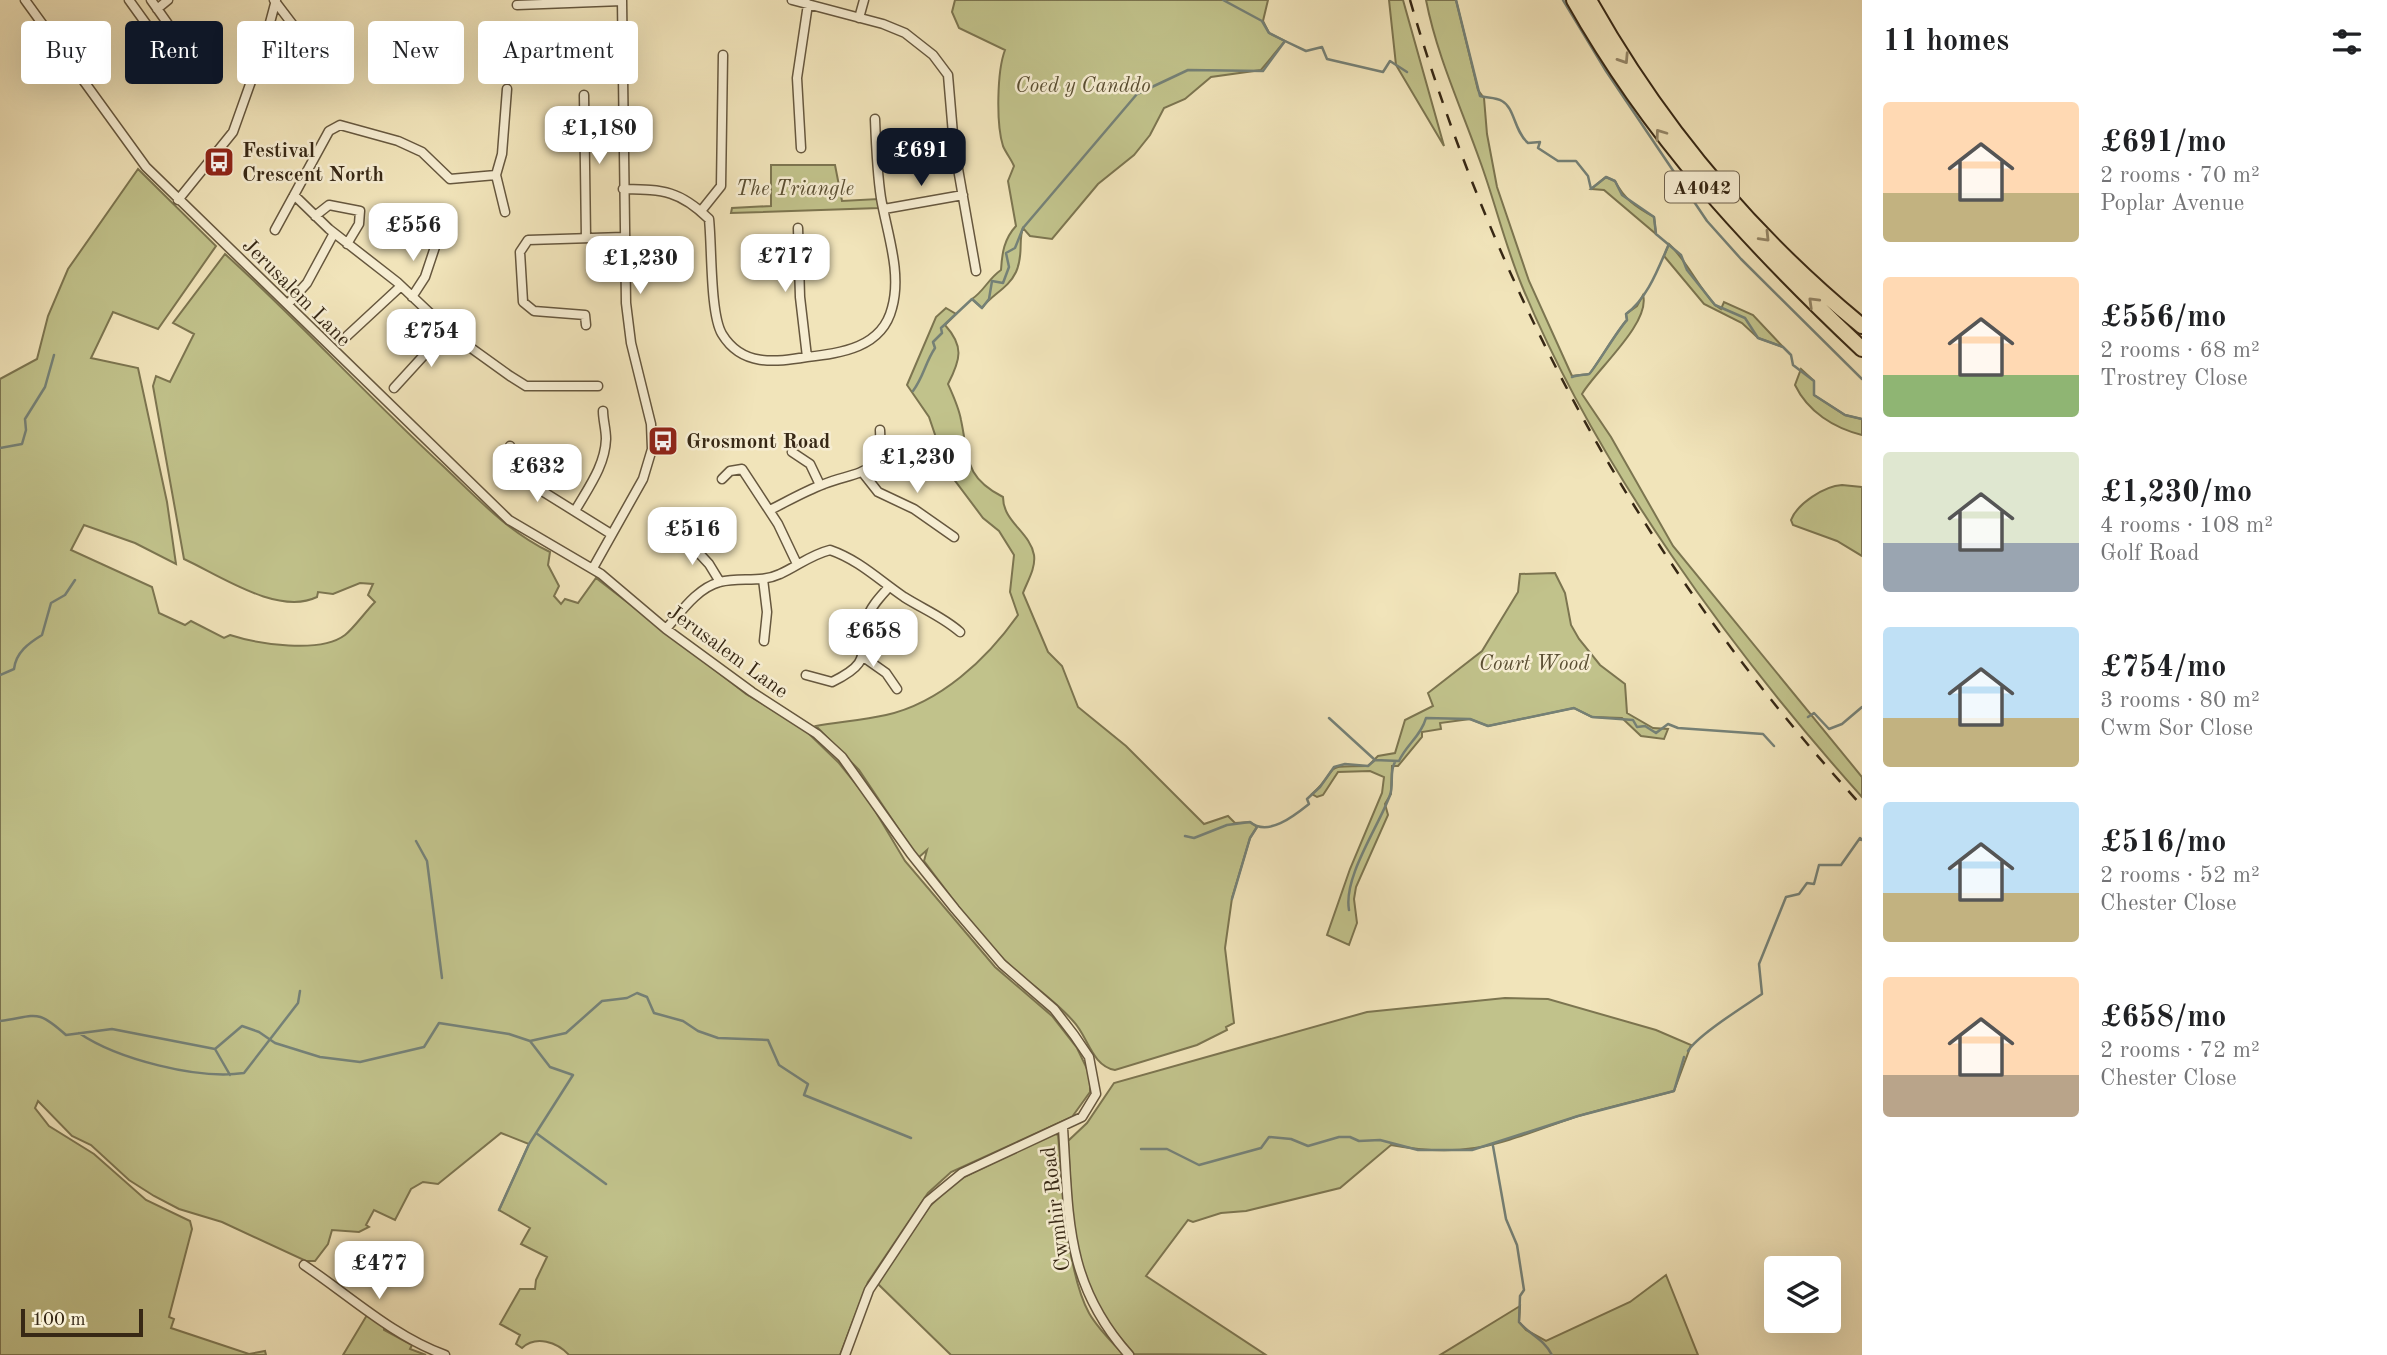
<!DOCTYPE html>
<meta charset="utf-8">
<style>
body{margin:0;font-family:"Old Standard TT",serif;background:#f2f2f2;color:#202124;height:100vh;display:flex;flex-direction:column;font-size:26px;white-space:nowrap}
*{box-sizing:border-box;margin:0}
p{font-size:23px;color:#757577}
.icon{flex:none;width:38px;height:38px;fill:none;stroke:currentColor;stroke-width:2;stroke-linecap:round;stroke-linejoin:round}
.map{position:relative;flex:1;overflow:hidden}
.panel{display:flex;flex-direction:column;background:#fff;width:525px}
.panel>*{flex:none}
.banner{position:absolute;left:21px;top:21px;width:665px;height:63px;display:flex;gap:14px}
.fabs{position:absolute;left:1764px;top:1256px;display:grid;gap:14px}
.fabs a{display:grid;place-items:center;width:77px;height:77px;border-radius:7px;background:#fff;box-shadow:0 7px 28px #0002;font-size:35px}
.scale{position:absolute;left:21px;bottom:18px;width:122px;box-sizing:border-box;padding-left:7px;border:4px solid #372815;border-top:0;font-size:19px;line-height:24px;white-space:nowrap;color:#372815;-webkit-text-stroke:5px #f6edd2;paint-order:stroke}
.price{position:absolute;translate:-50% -60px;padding:0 16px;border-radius:14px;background:#fff;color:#222;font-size:23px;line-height:46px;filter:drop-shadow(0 2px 4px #0008)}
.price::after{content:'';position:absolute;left:50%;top:42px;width:21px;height:16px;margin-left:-10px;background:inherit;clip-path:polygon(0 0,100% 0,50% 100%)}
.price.current{background:#111827;color:#fff}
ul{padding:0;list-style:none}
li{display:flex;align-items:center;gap:21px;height:175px;padding:0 21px}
li span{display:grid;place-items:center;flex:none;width:196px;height:140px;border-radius:7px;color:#555}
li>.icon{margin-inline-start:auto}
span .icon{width:84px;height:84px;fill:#fffc;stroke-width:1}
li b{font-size:30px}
h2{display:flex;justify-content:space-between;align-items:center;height:84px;padding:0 21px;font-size:30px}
.tag{padding:0 24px;border-radius:7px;background:#fff;box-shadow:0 7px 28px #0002;font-size:24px;line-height:63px}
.tag.current{background:#111827;color:#fff}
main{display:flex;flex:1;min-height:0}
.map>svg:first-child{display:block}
</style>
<main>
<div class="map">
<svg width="1862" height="1355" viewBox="0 0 1862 1355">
<rect width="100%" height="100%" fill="#f1e4ba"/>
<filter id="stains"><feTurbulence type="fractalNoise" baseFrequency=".00286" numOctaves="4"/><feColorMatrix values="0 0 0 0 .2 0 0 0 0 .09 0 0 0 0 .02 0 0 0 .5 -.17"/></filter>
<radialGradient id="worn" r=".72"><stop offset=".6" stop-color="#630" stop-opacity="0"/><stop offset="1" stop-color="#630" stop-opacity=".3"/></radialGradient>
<path fill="#c1c28b" stroke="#7c7550" stroke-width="2" d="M 955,0 L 1268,0 L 1263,21 L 1269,33 L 1285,41 L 1261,70 L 1211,77 L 1185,99 L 1164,108 L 1150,135 L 1134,155 L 1098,184 L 1052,239 L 1030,236 L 1023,228 C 1018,240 1024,255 1016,272 C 1008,289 992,294 982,308 L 972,299 C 985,290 988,279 1001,270 C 1002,253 1004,239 1016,226 L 1008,181 L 1014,166 C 1011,159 1006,153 1003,146 C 996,124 997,71 1005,50 L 959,28 L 952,12 Z
M 1389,0 L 1403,0 L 1444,146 L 1396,65 Z
M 1426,0 L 1456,0 L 1478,90 L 1484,98 L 1487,134 L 1497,187 L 1529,281 L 1572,376 C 1577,375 1584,375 1589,374 C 1592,373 1618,329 1627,320 L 1626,314 L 1637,306 L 1643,295 C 1651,323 1595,371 1582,394 L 1611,437 L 1673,546 L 1862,777 L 1862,797 C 1732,652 1597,467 1522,286 C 1505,245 1495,202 1480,161 C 1461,107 1437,56 1426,0 Z
M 771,165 L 835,165 L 842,201 L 878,199 L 879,208 L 731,213 L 732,208 L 771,206 Z
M 138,169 L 216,246 L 158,329 L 113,312 L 91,358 L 138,368 L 167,502 L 176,564 L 135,543 L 84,525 L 71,550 L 152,587 L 159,613 L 185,625 L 191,621 L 224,638 L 230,635 C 258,644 320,654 345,635 C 353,629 366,611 375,602 L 368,595 L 373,584 L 360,583 L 333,594 L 318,592 L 317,597 C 278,616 219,575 184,559 L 153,386 L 156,376 L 170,382 L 194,334 L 173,323 L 225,254 C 300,322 368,397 443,466 C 477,498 507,531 550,552 L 548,565 L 559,586 L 554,596 L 561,604 L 565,599 L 578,603 L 596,578 L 746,694 L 804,729 L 839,763 L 868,799 L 905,861 L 995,967 L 1052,1016 L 1077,1048 L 1090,1075 L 1090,1092 L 1072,1117 L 951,1172 L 928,1193 L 868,1282 L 840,1355 L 569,1355 C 557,1342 536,1335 522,1348 L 516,1344 L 520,1335 L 500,1324 L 520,1289 L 535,1289 L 536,1280 L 547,1257 L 521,1244 L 530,1228 L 499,1210 L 529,1144 L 501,1133 L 438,1184 L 423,1182 L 411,1189 L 395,1220 L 374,1210 L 366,1225 L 369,1227 L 359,1232 L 332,1230 L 328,1244 L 315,1261 L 306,1261 L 222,1222 L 179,1209 L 154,1196 L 129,1180 L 91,1145 L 72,1136 L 38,1101 L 35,1108 L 49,1126 L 94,1154 L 146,1200 L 190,1221 L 192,1229 L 169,1317 L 174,1319 L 171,1328 L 249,1354 L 265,1351 L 266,1355 L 0,1355 L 0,379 L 37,359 L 48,316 L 68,269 Z
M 1606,177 L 1615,181 C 1624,199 1636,207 1654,217 L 1656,234 L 1604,190 L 1591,189 Z
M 1669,244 C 1686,260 1698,286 1715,305 L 1721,309 L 1724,302 L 1753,315 L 1783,347 L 1758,338 L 1742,323 L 1704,304 L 1664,256 Z
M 946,308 L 956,314 L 945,325 C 964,346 961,359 948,384 C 953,395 959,408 961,420 C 969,458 964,477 1003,497 C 1003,522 1030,532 1034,555 C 1036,568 1027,582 1023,593 L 1048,652 L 1062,666 L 1078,707 L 1126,746 L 1204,824 L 1228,816 L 1235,823 L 1250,822 L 1257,827 L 1250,838 L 1232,898 L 1225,948 L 1234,1023 L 1226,1027 L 1227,1030 L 1197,1045 L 1115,1070 C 1092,1066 1088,1037 1074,1022 C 1054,999 1028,983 1006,962 C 975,932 950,895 924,861 L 927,850 L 918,858 L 859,770 L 816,726 C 839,722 863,720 886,715 C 940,703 987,659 1018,615 L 1010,592 L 1014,555 L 999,531 L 983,518 L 947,470 L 929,417 L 907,385 L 936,317 Z
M 1801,369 L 1814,381 L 1814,395 L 1845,415 L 1862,419 L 1862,435 C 1834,428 1808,412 1795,385 Z
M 1842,485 L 1862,487 L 1862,556 L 1837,541 L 1793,525 L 1791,520 C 1797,504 1824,486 1842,485 Z
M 1555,573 L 1565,593 L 1571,625 L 1579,639 L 1600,665 L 1625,684 L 1627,713 L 1653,728 L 1668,729 L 1664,739 L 1641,736 L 1622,718 L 1592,717 L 1574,708 L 1488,726 L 1470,719 L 1440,723 L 1441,729 L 1422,732 L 1422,737 L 1398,766 L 1392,766 L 1391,794 L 1385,804 L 1388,815 L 1356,887 L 1354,899 L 1357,923 L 1349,945 L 1327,935 L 1350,869 L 1382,793 L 1384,777 L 1370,771 L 1338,772 L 1323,795 L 1317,797 L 1312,794 C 1343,766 1318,766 1368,766 L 1378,756 L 1395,753 L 1405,720 L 1433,706 L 1428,693 L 1482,651 L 1518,592 L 1520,574 Z
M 1505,998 L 1548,999 L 1656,1030 L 1691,1045 L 1674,1091 C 1641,1100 1607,1107 1575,1117 C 1502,1142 1471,1160 1391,1145 L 1340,1188 L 1246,1211 L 1221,1213 L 1193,1222 L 1188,1220 L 1146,1276 L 1266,1355 L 1134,1354 C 1116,1332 1094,1309 1085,1282 C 1071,1237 1071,1187 1068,1141 L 1087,1123 L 1114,1083 L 1367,1012 Z
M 1054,1133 L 1058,1135 C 1063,1184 1066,1271 1089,1313 C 1098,1329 1112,1342 1124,1355 L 951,1355 L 877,1283 L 930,1206 L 956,1181 Z
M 1666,1275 L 1698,1355 L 1440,1355 L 1520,1306 L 1519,1322 L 1526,1330 L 1546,1341 L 1630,1302 Z
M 367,1315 L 384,1325 L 384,1330 L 412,1345 L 410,1349 L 426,1355 L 343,1355 Z"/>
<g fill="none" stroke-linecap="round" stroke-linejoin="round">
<path stroke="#758177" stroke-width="2.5" d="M 1223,0 L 1262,21 L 1269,33 L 1285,41 L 1306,51 L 1322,47 L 1327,59 L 1383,72 L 1390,61 L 1407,72
M 1456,0 L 1480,96 C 1487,98 1496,97 1502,101 C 1515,108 1514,131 1528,143 L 1540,142 L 1538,148 L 1558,161 L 1576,161 L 1588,176 L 1591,189 L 1606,177 L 1615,181 L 1622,195 L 1654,217 L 1656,234 L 1681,255 L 1687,270 L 1715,305 L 1745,318 L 1758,338 L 1783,347 L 1791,355 L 1793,365 L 1814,381 L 1814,395 L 1845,415 L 1862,419
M 1563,0 L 1606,71 L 1707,221 L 1741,259 L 1862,379
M 1572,377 C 1578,375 1584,375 1589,374 C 1592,373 1618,329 1627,320 L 1626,314 C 1647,299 1658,269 1668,246
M 913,391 C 924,376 925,363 935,348 L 933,342 L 942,333 L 941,328 L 972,299 L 982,308 L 989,299 L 992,281 L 1003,283 L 1009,267 L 1006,253 L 1015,248 L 1023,228 L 1137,94 L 1188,70 L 1263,71 L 1285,41
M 0,448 L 22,444 L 26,430 L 25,419 L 45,387 L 54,355
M 0,675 L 14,669 C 16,652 29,643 42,635 L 51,603 L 65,595 L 75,580
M 1808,717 L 1814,713 L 1829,729 L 1842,724 L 1862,707
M 1329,718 L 1375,760
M 1185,836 L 1194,838 L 1227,825 L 1250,822 C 1268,837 1294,816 1309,804 L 1307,799 L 1320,787 L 1334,767 L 1345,764 L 1368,766 L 1375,760 L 1399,761 C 1406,745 1421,736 1426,718 L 1470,719 L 1488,726 L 1574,708 L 1592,717 L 1633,720 L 1637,727 L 1645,726 L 1656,733 L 1668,724 L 1678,728 L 1763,734 L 1774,746
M 416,841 L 427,861 L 442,978
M 1232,899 L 1250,838 L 1257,827
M 1349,910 C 1343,877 1379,826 1390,795 C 1394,784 1389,772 1395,762
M 0,1021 C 37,1016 36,1008 66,1035 L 112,1029 L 215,1049 L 242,1026 L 259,1032 L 275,1043 L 320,1057 L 360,1062 L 424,1047 L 439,1023 L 509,1034 L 530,1041 L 566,1033 L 602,1001 L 627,998 L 637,993 L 647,997 L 654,1013 L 683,1021 L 698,1031 L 718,1038 L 768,1040 L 779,1065 L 808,1084 L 804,1095 L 911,1138
M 79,1033 C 117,1059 198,1080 244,1073 L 298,1003 L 300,991
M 215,1049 L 230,1075
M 1688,1051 C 1698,1035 1743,1007 1762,994 L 1759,964 L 1786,897 L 1799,894 L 1807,883 L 1814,884 L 1819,865 L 1841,865 L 1860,838 L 1862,840
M 536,1133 L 606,1184
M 1493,1146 L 1506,1219 L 1517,1245 L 1524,1290 L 1520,1296 L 1519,1322 C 1530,1335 1544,1339 1552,1355
M 1141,1149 L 1167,1149 L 1199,1165 L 1261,1148 L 1269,1137 L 1291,1139 L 1308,1146 L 1339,1137 L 1350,1137 L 1359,1141 L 1380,1140 L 1418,1150 L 1472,1150 L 1578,1116 L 1674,1091 L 1684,1057
M 499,1210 L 529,1144 L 573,1075 L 550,1067 L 530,1041"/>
<g stroke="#66573e" stroke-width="11">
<path id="minor" d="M 25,0 L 146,167 L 509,520 L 601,574 L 666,629 L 752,692 L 817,734 L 842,757 L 911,854 L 955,909 L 1002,964 L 1054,1009 L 1074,1035 L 1089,1057 L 1096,1094 L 1082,1117 L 962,1173 L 928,1201 L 869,1290 L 845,1355
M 129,0 L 170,57 L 181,55 L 185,48 L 151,0
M 274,0 L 309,46
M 792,0 L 883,24 L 905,33 L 933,55 L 948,75 L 954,146 L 976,271
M 517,5 L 622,1
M 157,9 L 168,0
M 859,18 L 864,0
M 584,95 L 586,238
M 801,148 L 797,78 L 808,4
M 623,189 C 664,190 679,190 709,219 C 712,246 710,314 722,334 C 742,367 775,362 807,357 C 841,353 882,348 892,308 C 902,273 887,233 881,198 C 877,172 876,145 875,119
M 294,195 L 329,229 L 397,282 L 453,335 L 510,376 L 526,386 L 598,386
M 178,200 L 233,132 L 264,45 L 276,0
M 884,209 L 963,195
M 701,211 L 721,186 L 723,55
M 505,212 L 496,175 L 502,154 L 507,89
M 315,216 L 329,205 L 360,211 L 359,224 L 347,244
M 798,228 L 800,297 L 807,357
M 275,230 L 329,131 L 340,125 L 398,141 L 422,152 L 450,179 L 496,175
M 412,297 L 425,277 L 437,241
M 288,304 L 307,283 L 334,233
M 586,325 L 585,315 L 534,311 L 523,302 L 520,252 L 528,240 L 624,237
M 347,336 L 401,286
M 394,388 L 447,330
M 510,446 L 509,463 L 518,476 L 611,534
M 792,452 L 810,464 L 820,485
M 863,473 L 878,492 L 914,509 L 954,537
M 722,479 L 730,471 L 742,469 L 778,524 L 797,564
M 770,510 C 788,501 805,491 824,484 C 857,471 883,477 880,430
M 575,511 C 588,488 605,466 606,439 C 606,429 603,420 603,411
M 683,536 L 709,564 L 720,582
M 593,568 L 643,479 L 652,449 L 651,424 L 631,343 L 626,303 L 622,0
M 763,579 L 767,612 L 764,641
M 666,629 C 681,612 697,588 720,582 C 740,577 761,583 780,574 C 798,566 810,555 830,550 C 859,560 879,580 904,597 C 923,609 943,617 960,632
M 862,656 L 886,673 L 897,689
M 806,675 L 832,682 C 873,662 859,655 867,619 C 870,607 881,596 889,587
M 1063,1128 C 1069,1218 1065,1283 1129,1355
M 304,1265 C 350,1296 393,1336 445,1355"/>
</g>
<g stroke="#372815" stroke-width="18">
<path id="trunk" d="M 1574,0 C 1651,137 1749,242 1862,349
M 1589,0 C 1659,125 1751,235 1862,326"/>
</g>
<use href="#minor" stroke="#f6edd2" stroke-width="8"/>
<use href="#trunk" stroke="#f1e4ba" stroke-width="14"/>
<path stroke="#372815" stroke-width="2.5" stroke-dasharray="12 12" stroke-linecap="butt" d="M 1410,0 C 1499,304 1648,572 1862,806"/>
</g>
<defs><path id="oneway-chevron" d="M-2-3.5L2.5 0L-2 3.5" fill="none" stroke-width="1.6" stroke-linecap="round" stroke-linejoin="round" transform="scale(1.75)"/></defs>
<g stroke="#948668">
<use href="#oneway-chevron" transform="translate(1624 59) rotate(57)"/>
<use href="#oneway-chevron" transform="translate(1660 134) rotate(-126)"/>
<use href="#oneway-chevron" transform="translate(1765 237) rotate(46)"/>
<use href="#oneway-chevron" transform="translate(1813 302) rotate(-136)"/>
</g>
<defs>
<g id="bus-square" transform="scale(1.575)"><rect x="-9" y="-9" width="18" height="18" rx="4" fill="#8f2418" stroke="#f6edd2"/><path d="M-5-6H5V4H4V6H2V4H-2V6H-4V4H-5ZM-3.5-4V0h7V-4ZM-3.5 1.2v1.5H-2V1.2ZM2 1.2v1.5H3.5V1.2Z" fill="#fff"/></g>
</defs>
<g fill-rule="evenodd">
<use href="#bus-square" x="219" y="162"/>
<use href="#bus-square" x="663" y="441"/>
</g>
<g text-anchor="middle" stroke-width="5" stroke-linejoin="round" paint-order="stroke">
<rect fill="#f6edd2" stroke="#70634e" stroke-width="2" x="1665" y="171.5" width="74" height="31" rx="5"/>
<g font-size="19" font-weight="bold" fill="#372815">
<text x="1702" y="194">A4042</text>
</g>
<g font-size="21" font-style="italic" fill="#5a4e32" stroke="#f6edd2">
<text x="1083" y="92">Coed y Canddo</text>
<text x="795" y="195">The Triangle</text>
<text x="1534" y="670">Court Wood</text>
</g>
<g font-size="21" font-weight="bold" fill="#372815" stroke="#f6edd2" text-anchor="start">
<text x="242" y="157">Festival<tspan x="242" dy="24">Crescent North</tspan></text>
<text x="686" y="448">Grosmont Road</text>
</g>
<g font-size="21" fill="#372815" stroke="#f6edd2">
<text transform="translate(297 292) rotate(45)" y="7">Jerusalem Lane</text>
<text transform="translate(728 651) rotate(36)" y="7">Jerusalem Lane</text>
<text transform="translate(1055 1209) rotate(-97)" y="7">Cwmhir Road</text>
</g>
</g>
<rect width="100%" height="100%" filter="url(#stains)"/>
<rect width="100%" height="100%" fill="url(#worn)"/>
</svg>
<div class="fabs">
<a><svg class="icon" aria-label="layers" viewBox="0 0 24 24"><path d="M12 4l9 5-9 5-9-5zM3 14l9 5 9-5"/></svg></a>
</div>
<div class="scale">100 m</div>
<b class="price" style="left:599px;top:166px">£1,180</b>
<b class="price current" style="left:921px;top:188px">£691</b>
<b class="price" style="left:413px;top:263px">£556</b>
<b class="price" style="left:785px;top:294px">£717</b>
<b class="price" style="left:640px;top:296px">£1,230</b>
<b class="price" style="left:431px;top:369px">£754</b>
<b class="price" style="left:917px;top:495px">£1,230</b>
<b class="price" style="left:537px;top:504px">£632</b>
<b class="price" style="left:692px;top:567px">£516</b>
<b class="price" style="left:873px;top:669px">£658</b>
<b class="price" style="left:379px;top:1301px">£477</b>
<div class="banner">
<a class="tag">Buy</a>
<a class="tag current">Rent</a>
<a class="tag">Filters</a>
<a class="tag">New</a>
<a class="tag">Apartment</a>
</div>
</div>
<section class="panel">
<h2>11 homes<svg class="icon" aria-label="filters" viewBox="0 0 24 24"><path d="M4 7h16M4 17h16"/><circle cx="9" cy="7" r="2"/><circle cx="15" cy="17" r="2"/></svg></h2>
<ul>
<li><span style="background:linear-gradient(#ffd9b3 65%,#c2b280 0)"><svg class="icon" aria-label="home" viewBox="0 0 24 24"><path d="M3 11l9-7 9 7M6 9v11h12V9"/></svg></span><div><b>£691/mo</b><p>2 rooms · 70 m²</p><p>Poplar Avenue</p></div></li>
<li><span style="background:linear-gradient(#ffd9b3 70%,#8fb573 0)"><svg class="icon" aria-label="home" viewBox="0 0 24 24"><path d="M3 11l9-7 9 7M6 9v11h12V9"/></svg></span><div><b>£556/mo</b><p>2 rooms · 68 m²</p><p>Trostrey Close</p></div></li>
<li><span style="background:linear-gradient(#dfe7d0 65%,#9aa5b1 0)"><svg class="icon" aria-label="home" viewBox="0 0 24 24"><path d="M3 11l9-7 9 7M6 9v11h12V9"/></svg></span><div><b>£1,230/mo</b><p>4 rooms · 108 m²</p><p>Golf Road</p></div></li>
<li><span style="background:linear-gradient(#bfe0f5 65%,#c2b280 0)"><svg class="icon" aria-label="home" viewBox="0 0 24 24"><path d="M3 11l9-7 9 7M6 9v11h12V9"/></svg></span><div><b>£754/mo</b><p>3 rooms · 80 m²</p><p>Cwm Sor Close</p></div></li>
<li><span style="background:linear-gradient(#bfe0f5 65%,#c2b280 0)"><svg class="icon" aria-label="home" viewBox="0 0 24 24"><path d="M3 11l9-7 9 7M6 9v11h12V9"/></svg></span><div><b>£516/mo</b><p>2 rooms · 52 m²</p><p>Chester Close</p></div></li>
<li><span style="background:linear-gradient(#ffd9b3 70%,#b9a48a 0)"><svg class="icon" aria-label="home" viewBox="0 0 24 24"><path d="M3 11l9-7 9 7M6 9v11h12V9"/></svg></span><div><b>£658/mo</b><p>2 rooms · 72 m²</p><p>Chester Close</p></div></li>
</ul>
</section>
</main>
